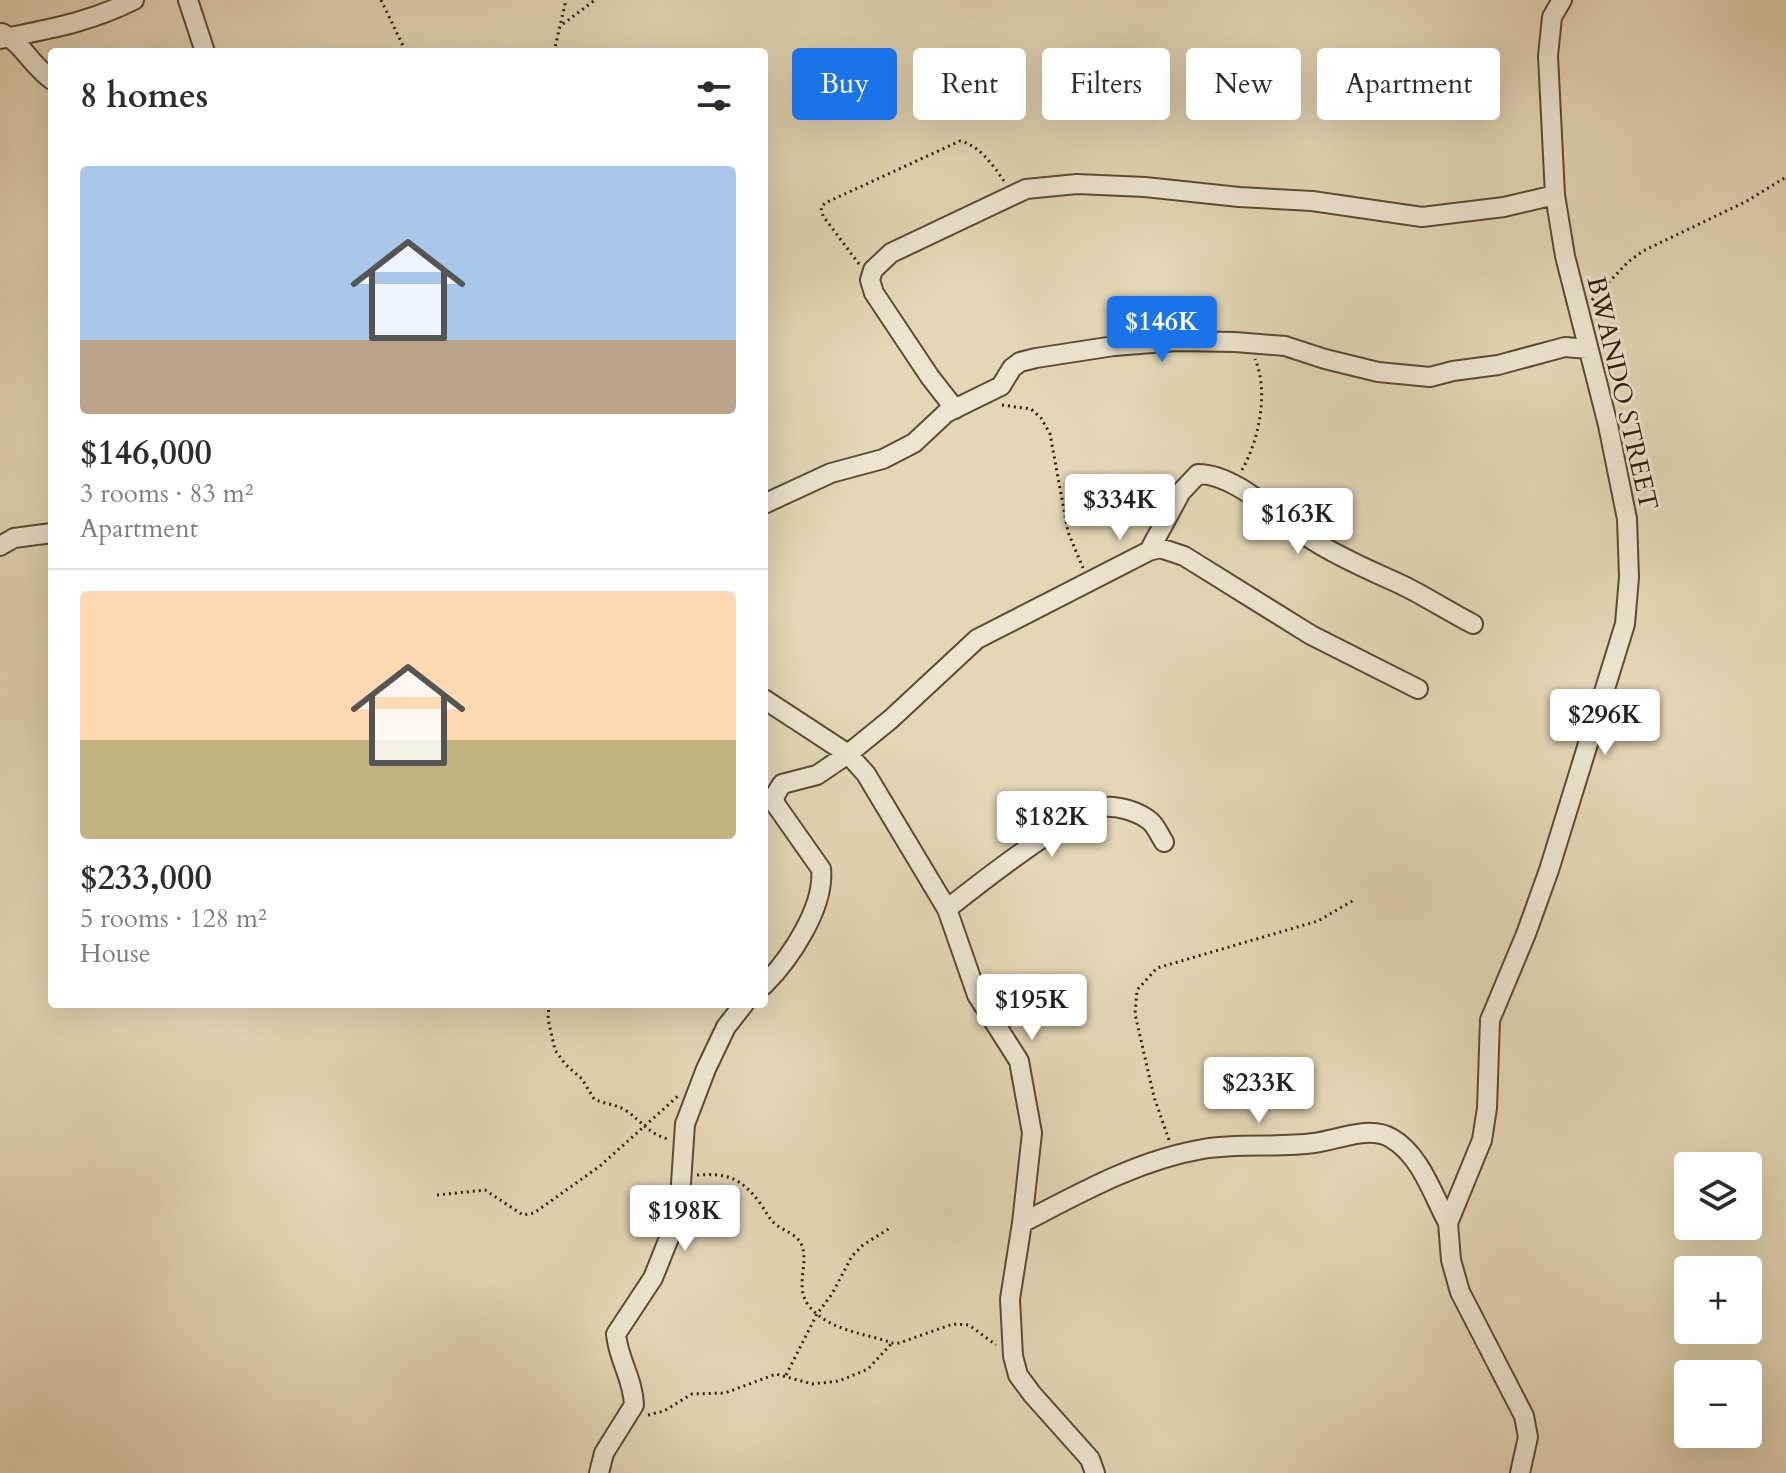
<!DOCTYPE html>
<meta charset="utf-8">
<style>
body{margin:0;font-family:Cardo,serif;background:#f7f7f7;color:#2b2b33;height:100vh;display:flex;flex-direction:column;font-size:30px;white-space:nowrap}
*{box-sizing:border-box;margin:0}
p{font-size:26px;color:#7c7c81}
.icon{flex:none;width:44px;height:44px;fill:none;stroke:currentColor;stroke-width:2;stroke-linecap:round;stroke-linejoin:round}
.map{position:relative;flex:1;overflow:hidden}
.details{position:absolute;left:48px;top:48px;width:720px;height:960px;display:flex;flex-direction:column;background:#fff;border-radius:8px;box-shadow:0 8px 32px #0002}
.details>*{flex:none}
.top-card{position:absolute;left:792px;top:48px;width:760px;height:72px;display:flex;gap:16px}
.tools{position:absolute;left:1674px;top:1152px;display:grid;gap:16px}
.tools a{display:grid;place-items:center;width:88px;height:88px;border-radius:8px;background:#fff;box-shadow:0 8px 32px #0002;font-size:40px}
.price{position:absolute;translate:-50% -68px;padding:0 18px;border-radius:8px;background:#fff;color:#222;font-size:26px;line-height:52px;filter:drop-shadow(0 2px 4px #0008)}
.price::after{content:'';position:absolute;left:50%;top:48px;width:24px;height:18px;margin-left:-12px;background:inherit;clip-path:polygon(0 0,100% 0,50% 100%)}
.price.current{background:#1a73e8;color:#fff}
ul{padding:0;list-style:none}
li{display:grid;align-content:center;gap:16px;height:424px;padding:0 32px}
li+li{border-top:2px solid #e1e1e2}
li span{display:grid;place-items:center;height:248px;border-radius:8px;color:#555}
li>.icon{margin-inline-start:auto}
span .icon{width:144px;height:144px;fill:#fffc;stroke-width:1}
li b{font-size:34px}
h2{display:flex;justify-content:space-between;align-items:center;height:96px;padding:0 32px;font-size:34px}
.chip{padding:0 28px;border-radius:8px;background:#fff;box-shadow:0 8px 32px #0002;font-size:28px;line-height:72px}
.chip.current{background:#1a73e8;color:#fff}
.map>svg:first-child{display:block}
</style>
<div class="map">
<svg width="1786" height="1473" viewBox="0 0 1786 1473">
<rect width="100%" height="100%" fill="#e4d7b6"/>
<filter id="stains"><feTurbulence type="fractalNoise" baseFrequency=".0025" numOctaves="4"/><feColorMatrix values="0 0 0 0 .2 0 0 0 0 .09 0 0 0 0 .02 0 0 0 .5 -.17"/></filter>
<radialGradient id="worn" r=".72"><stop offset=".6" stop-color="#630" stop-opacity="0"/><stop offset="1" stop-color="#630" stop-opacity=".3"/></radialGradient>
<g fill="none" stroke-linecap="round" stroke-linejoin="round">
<g stroke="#5c4c31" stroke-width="22">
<path id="minor" d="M 188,0 L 205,52
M 2,33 C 22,43 33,67 52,80
M 0,39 C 49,29 88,23 134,0
M 955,409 L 930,377 L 874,293 L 870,280 L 873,270 L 891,253 L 1026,189 L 1077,184 L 1145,187 L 1239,197 L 1312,201 L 1422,217 L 1504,207 L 1555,195
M 764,504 L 831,473 L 883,459 L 914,443 L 946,413 L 1001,386 L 1012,368 L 1020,362 L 1036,358 L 1114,346 L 1177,341 L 1235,342 L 1285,346 L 1325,359 L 1378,372 L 1430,377 L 1453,371 L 1498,365 L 1565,347 L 1588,349
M 0,546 L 14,538 L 52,533
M 1149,551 L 1181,492 L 1198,474 C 1238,474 1280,521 1314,541 C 1342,559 1372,571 1402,585 C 1427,597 1449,612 1473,624
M 764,699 L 848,754 L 866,774 L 947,909 L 977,995 L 1019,1061 L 1032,1133 L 1022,1223 L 1010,1299 L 1013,1356 L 1018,1375 L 1032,1394 L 1090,1459 L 1095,1473
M 947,909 C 976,886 1071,811 1103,807 C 1118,805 1139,812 1150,821 C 1156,826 1160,836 1164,842
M 764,985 C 790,959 825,907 821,869 L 776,805 L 774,797 L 782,784 L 817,775 L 848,754 L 891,719 L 977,639 L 1149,551 L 1160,548 L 1184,556 L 1311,635 L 1418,689
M 1022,1223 C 1080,1193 1138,1160 1203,1149 C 1240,1143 1277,1148 1314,1143 C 1338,1140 1369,1125 1391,1138 C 1420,1154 1433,1195 1448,1223
M 599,1473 L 604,1453 L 634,1405 C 633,1378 618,1359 616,1334 L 653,1278 L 679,1213 L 685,1124 L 706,1069 L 726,1027 L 744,1004
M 1520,1473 L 1528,1437 L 1524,1416 L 1460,1292 L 1451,1260 L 1448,1223 L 1482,1140 L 1487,1108 L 1490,1020 L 1526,934 L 1549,870 L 1625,624 L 1629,577 L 1627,519 L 1608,425 L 1565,256 L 1555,195 L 1548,56 L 1552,17 L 1562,0"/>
</g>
<path stroke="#2f1e05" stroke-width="3" stroke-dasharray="2 4" stroke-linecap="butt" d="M 381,0 L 406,52
M 563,24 L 595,0
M 554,52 L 566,0
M 859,264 L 823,216 L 821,208 L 825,203 L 960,141 C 980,146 992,164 1004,181
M 1592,300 L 1628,262 L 1643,251 L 1747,201 L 1786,177
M 1002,405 L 1031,409 L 1041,418 L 1050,434 L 1068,532 L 1083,568
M 1242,470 C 1259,440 1269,392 1255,359
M 549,1004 L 548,1019 L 555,1050 L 565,1064 L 582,1079 L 594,1099 C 604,1104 615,1104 625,1110 C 641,1120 648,1134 668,1139
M 1169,1140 L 1154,1097 L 1135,1014 L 1137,990 L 1157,968 L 1318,921 L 1354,900
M 697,1175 C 728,1173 741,1178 760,1203 C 765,1210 768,1217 774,1223 C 783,1231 798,1234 802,1246 C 809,1264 794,1287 809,1306 C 829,1331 865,1333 892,1343 L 899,1343 L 953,1324 L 969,1325 L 996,1345
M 437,1195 L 485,1190 L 523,1215 L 534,1213 L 600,1166 L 678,1096
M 786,1375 L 817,1314 L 832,1294 L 852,1256 L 863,1245 L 890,1228
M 648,1415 L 664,1411 L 692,1394 L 725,1393 L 776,1374 L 812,1384 L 839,1381 L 868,1369 L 892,1343"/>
<use href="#minor" stroke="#ede5d0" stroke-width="18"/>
</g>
<g text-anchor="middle" stroke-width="6" stroke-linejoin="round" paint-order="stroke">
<g font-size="26" fill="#2f1e05" stroke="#ede5d0">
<text transform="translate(1623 393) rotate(77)" y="9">BWANDO STREET</text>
</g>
</g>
<rect width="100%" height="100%" filter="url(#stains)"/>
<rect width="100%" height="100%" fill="url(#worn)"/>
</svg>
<div class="tools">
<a><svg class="icon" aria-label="layers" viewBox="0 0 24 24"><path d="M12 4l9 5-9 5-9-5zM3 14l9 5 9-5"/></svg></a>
<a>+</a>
<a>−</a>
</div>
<b class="price current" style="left:1162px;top:364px">$146K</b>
<b class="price" style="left:1120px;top:542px">$334K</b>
<b class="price" style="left:1298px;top:556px">$163K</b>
<b class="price" style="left:1605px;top:757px">$296K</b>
<b class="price" style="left:1052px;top:859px">$182K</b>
<b class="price" style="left:1032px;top:1042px">$195K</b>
<b class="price" style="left:1259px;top:1125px">$233K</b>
<b class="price" style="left:685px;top:1253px">$198K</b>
<div class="top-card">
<a class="chip current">Buy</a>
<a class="chip">Rent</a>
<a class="chip">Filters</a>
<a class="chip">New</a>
<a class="chip">Apartment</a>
</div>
<section class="details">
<h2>8 homes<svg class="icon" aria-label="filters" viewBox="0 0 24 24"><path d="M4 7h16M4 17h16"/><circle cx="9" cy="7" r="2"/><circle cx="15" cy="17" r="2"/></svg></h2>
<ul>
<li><span style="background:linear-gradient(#a9c7e8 70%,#b9a48a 0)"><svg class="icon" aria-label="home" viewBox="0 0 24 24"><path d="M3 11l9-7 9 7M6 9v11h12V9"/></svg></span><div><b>$146,000</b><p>3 rooms · 83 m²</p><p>Apartment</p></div></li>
<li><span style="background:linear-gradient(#ffd9b3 60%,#c2b280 0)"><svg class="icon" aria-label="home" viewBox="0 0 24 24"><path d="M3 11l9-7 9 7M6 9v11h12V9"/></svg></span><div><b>$233,000</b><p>5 rooms · 128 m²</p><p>House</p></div></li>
</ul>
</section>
</div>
